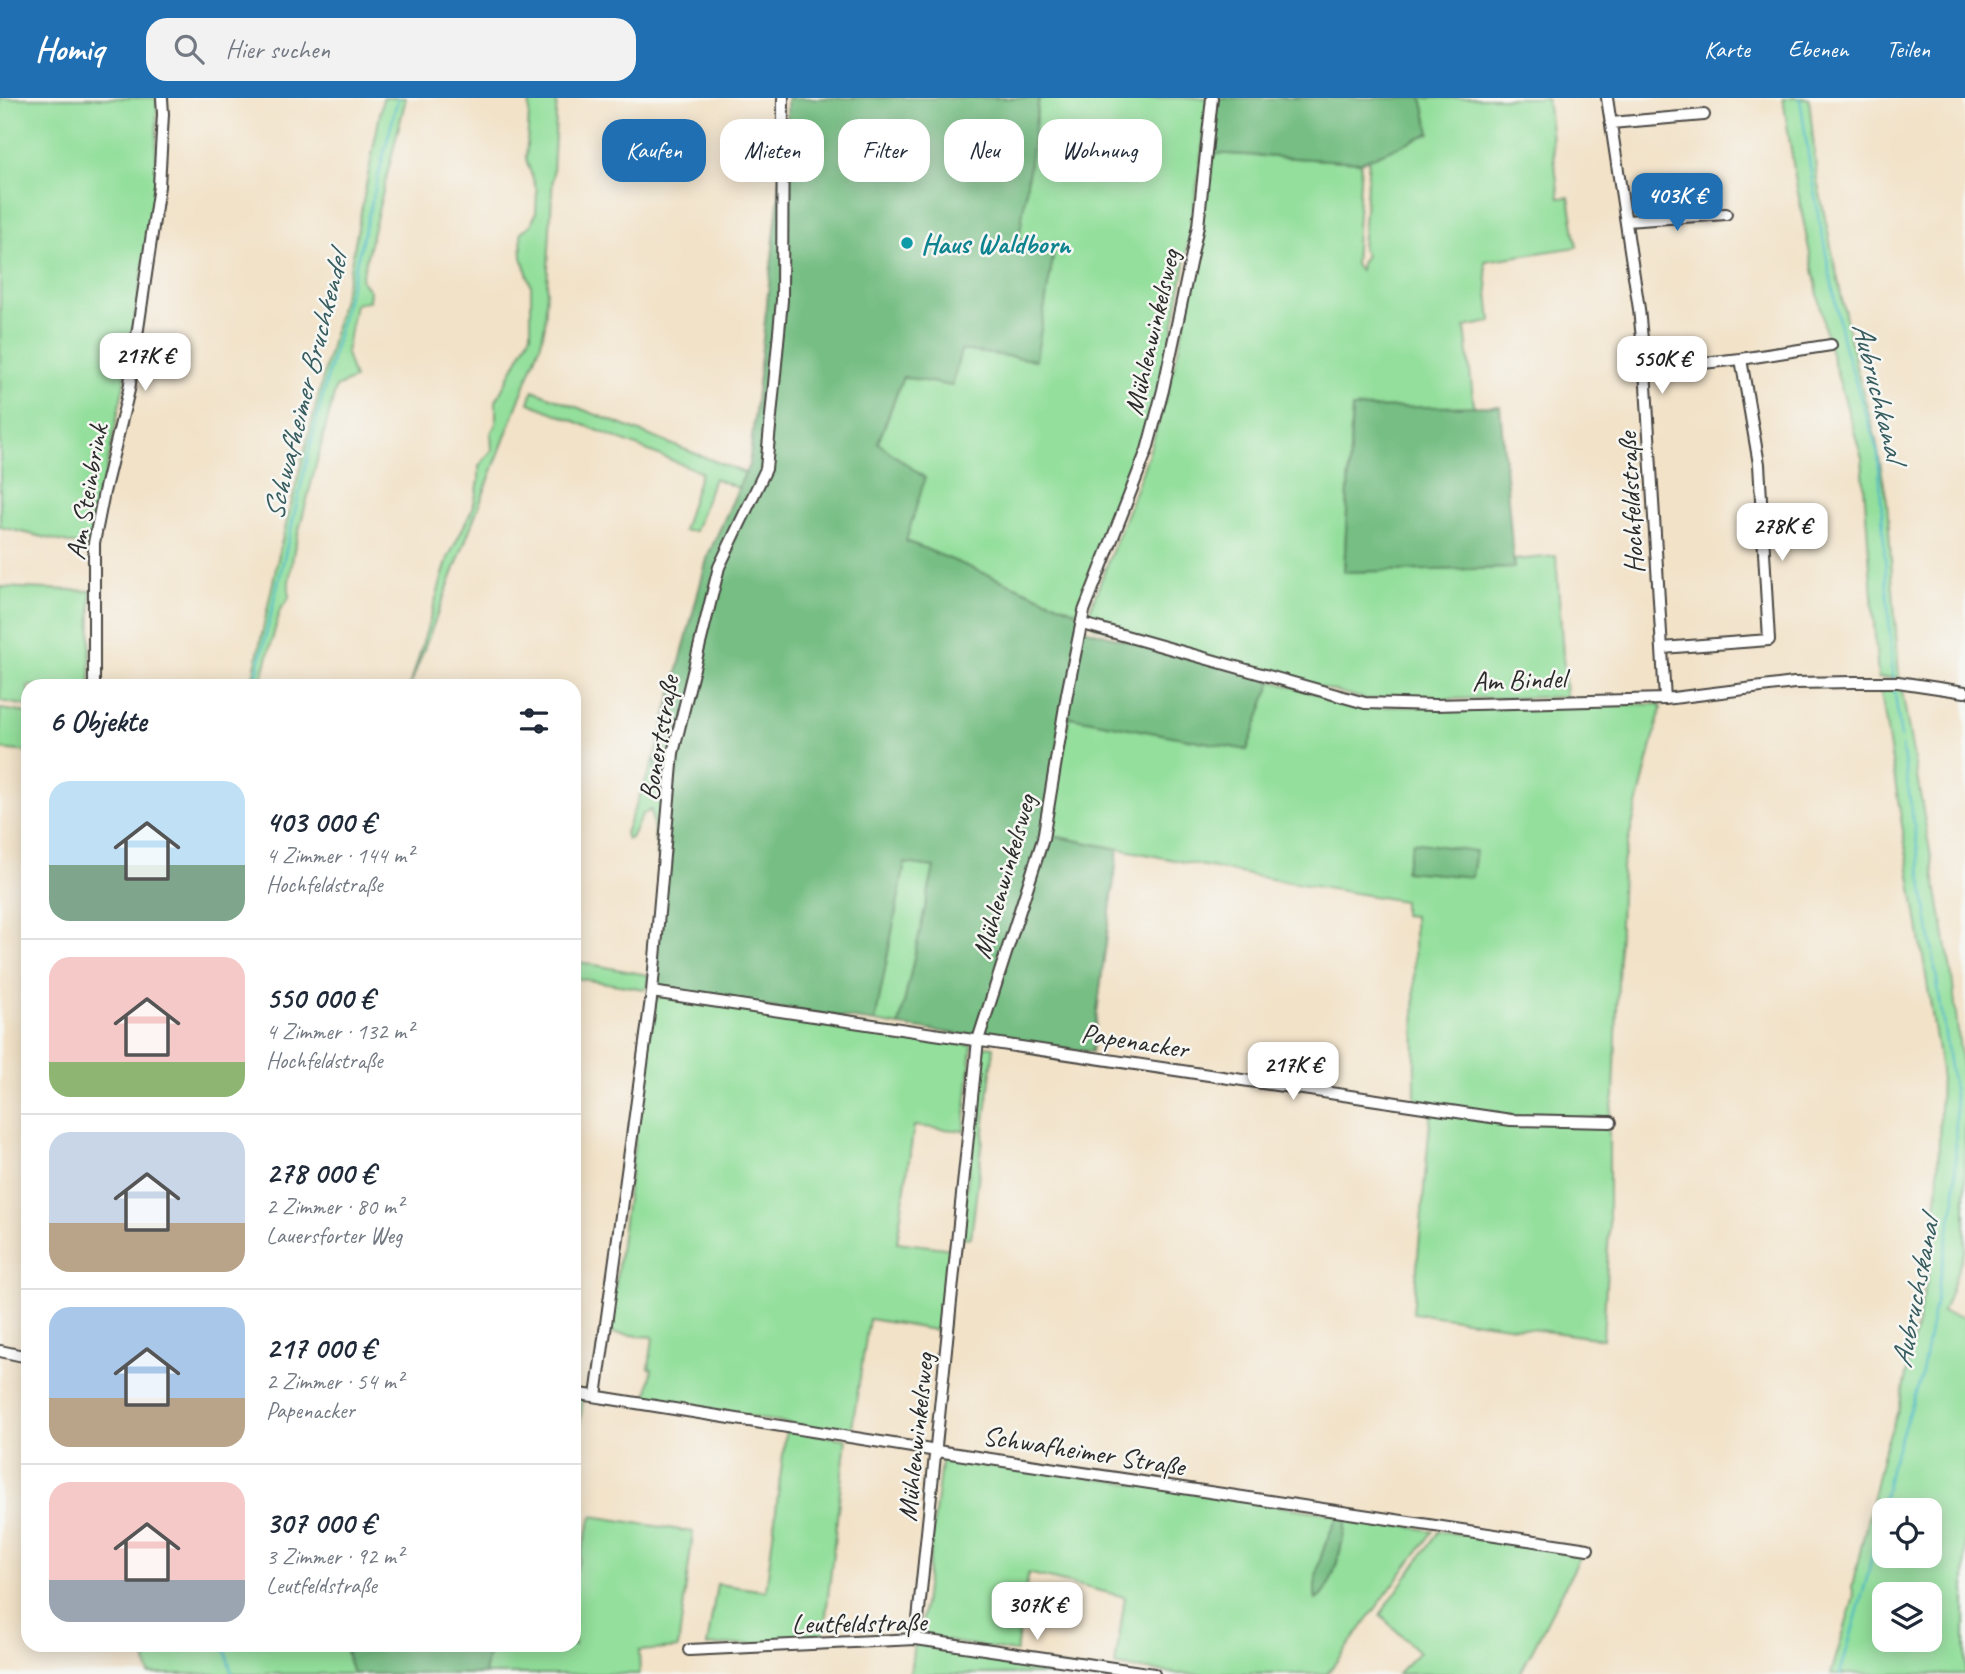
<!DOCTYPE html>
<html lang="de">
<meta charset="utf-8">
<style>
body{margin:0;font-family:Caveat,sans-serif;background:#f2f2f3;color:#1f2937;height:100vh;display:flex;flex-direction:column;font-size:26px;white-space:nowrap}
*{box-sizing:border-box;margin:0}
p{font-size:23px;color:#747a83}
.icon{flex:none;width:38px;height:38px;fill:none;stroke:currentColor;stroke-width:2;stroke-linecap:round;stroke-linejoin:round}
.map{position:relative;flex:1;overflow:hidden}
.details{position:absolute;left:21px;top:581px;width:560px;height:973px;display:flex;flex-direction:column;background:#fff;border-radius:21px;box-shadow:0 4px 18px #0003}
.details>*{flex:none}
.top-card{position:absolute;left:602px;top:21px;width:665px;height:63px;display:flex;gap:14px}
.controls{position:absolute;left:1872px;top:1400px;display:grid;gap:14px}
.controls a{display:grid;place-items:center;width:70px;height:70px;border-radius:14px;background:#fff;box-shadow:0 4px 18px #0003;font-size:35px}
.price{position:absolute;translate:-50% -60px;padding:0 16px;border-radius:14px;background:#fff;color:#222;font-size:23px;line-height:46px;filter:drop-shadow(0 2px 4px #0008)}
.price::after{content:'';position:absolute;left:50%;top:42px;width:21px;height:16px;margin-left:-10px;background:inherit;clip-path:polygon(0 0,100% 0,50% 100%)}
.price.on{background:#1f6fb2;color:#fff}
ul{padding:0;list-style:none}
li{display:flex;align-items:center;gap:21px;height:175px;padding:0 28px}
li+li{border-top:2px solid #e0e1e3}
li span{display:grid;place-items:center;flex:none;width:196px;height:140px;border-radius:21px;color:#555}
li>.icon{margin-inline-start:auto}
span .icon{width:84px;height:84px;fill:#fffc;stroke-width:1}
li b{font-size:30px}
h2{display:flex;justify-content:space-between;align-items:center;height:84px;padding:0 28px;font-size:30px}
.tag{padding:0 24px;border-radius:21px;background:#fff;box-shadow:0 4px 18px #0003;font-size:24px;line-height:63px}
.tag.on{background:#1f6fb2;color:#fff}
header{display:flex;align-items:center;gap:42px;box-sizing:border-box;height:98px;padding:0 35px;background:#1f6fb2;color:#fff}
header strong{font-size:33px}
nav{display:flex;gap:38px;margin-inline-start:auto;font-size:24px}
.search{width:490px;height:63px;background:#f2f2f3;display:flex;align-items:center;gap:18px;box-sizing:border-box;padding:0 24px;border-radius:21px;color:#747a83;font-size:26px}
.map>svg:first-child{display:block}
</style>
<header>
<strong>Homiq</strong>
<div class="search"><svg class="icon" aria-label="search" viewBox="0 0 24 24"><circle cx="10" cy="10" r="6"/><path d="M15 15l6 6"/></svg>Hier suchen</div>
<nav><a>Karte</a><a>Ebenen</a><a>Teilen</a></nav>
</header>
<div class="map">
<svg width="1965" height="1576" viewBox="0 0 1965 1576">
<rect width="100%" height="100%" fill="#f6f6f2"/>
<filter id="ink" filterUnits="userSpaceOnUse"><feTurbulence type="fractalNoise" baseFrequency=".0143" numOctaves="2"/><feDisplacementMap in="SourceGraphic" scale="14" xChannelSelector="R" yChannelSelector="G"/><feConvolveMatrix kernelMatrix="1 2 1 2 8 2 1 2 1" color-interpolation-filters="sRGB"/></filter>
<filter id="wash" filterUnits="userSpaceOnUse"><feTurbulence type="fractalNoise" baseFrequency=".00686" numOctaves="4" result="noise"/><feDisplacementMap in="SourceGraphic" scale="28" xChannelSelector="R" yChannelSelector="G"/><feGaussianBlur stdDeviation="1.57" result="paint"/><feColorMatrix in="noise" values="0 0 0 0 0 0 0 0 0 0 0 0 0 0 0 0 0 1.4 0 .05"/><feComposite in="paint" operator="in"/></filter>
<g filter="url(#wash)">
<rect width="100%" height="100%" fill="#f2e2c8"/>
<path fill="#93df9b" stroke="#5f8563" stroke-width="2" fill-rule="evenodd" d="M 0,0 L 157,0 L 156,91 L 123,291 L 90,450 L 0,429 Z
M 383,0 L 406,0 L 361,182 L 370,193 L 369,203 L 355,206 L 346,255 L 354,281 L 336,289 L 294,452 L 289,484 L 289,500 L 280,512 L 260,588 L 251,588 L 280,451 L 349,176 Z
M 530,0 L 557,0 L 545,227 L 541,245 L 410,588 L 448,460 L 473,410 L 479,383 L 479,368 L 492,352 L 491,335 L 496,326 L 496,303 L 531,236 L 531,188 L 522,159 L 521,134 L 531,127 L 536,115 L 537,93 L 526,61 Z
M 1039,0 L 1209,0 C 1197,97 1183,193 1160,289 C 1141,366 1108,440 1080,515 L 906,443 L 878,345 L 903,279 L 961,252 L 1035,262 L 1054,147 L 1018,143 Z
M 1422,0 L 1547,0 L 1559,100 L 1569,99 L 1577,149 L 1485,163 L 1491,224 L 1465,229 L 1474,309 L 1352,310 L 1344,474 L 1514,470 L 1515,462 L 1556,458 L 1566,599 L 1391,602 L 1364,601 L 1093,528 L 1088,522 L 1088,517 C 1109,459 1134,401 1153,342 C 1183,249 1201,152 1210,55 L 1361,64 L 1355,167 L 1360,172 L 1361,165 L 1366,157 L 1362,151 L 1369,60 L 1430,35 Z
M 1783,0 L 1809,0 L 1817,81 L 1857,273 L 1876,341 L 1887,403 L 1899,579 L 1878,580 L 1862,360 L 1827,242 L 1796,85 Z
M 533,292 L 745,375 L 738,390 L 714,380 L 695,433 L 683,433 L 701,374 L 529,305 Z
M 0,489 L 91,493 L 90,588 L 28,588 L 28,608 L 0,603 Z
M 1272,583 L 1365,609 L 1659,606 L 1661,610 L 1622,769 L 1614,998 L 1610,1017 L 1607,1020 L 1516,1020 L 1415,1004 L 1414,818 L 1403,817 L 1403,803 L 1265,780 L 1049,737 L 1069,618 L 1247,651 Z
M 1901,587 L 1952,879 L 1962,971 L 1965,1023 L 1965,1151 L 1943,1214 L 1965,1219 L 1965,1576 L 1831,1576 L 1854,1499 L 1852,1489 L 1883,1355 L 1899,1310 L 1929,1171 L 1937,1102 L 1940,1014 L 1941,972 L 1880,588 ZM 1885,1412 L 1930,1412 L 1930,1458 L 1885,1458 ZM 1885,1496 L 1930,1496 L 1930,1542 L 1885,1542 Z
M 0,611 L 28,615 L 28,654 L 0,651 Z
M 655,659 L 657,686 L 664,703 L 658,761 L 651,712 L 642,717 L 631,740 L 627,742 L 625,735 Z
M 905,765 L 935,769 L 899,928 L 875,924 Z
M 574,863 L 648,877 L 649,888 L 645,891 L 638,890 L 574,880 Z
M 662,895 L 972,947 L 964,1033 L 914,1028 L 897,1144 L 953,1151 L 946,1234 L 869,1221 L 851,1336 L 647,1302 L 652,1271 L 649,1270 L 653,1239 L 609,1235 L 653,905 Z
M 987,948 L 994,949 L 971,1140 L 961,1139 L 982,951 Z
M 1431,1012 L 1607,1029 L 1609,1036 L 1609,1131 L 1603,1241 L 1413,1215 Z
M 574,1300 L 583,1301 L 574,1372 Z
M 786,1332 L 846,1341 L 823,1543 L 707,1548 L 717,1486 L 766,1493 Z
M 942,1357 L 1339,1417 C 1327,1438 1311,1478 1317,1501 C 1334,1491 1344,1438 1347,1418 L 1433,1433 L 1327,1576 L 1179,1576 L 1115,1568 L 1125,1499 L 1028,1475 L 1016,1554 L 927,1540 L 921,1531 Z
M 592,1418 L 693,1434 L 678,1550 L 639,1553 L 640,1576 L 149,1576 L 142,1547 L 574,1547 L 574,1479 Z
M 1439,1433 L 1577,1454 L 1580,1459 L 1520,1576 L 1397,1576 L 1419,1554 L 1380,1517 Z
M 914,1545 L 1113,1576 L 910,1576 Z"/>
<path fill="#76be83" stroke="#507457" stroke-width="2" d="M 787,0 L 1039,0 L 1019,142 L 1055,147 L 1036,262 L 961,252 L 952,288 L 903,279 L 878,345 L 925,380 L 906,443 L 1080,515 L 1077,529 L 1272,583 L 1247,652 L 1064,618 L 1049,737 L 1118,751 L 1092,954 L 899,928 L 934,769 L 905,765 L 875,924 L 662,894 L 656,887 L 664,704 L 657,686 L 655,659 L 708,457 L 749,367 L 787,24 Z
M 1218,0 L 1422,0 L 1430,35 L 1361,64 L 1210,55 Z
M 1500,308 L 1514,470 L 1344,474 L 1352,310 Z
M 1413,744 L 1476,753 L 1472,779 L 1405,773 Z
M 1339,1417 L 1347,1418 C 1344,1438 1334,1491 1316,1502 C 1311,1478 1327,1438 1339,1417 Z
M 344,1547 L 490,1547 L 484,1576 L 353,1576 Z"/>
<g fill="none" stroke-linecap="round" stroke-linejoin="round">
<path stroke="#4cbac2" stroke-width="2.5" d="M 1800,0 L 1812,82 L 1843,244 L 1878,355 L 1893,581
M 254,588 L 316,324 L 398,0
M 1894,588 L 1901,640
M 224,1547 L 232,1576
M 1840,1576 L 1867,1480 L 1891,1367 L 1921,1280 L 1955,1100 L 1956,1010 L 1902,648"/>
</g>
</g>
<g filter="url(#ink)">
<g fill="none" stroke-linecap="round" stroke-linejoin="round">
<g stroke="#494643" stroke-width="14">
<path id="minor" d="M 1607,0 L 1639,211 L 1645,271 L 1665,601
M 1611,25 L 1704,17
M 1626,123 L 1726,116
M 1645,271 L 1741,261 L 1831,247
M 1083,526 L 1365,605 L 1435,607 L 1665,601 L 1794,585 L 1854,584 L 1898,584 L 1965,594
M 1662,550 L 1769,542 L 1759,366 L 1741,261
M 94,588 L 94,445 L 104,394 L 129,292 L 159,88 L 163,16 L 162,0
M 652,894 L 1511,1022 L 1611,1024
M 0,1253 L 28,1259
M 574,1295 L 937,1353 L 1588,1451
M 596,1298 L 652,894 L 673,655 L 719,469 L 766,371 L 782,202 L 783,0
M 916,1541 L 978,942 L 1043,741 L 1067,596 L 1084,513 L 1147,352 L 1163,292 L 1198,128 L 1212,0
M 689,1552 L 916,1541 L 1154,1576"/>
</g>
<use href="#minor" stroke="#fff" stroke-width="10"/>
</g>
</g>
<circle fill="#0f9aa8" stroke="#f6f6f2" stroke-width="2.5" cx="907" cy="145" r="7"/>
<g text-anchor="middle" stroke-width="5" stroke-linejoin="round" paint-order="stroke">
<g font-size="28" font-weight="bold" fill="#0d838f" stroke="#f6f6f2" text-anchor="start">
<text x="921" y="155">Haus Waldborn</text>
</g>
<g font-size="28" fill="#2b2b2b" stroke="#f6f6f2">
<text transform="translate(1151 234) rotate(-77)" y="10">Mühlenwinkelsweg</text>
<text transform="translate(86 394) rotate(-80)" y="10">Am Steinbrink</text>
<text transform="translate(1630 405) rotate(-93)" y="10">Hochfeldstraße</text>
<text transform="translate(1519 581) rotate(-2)" y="10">Am Bindel</text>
<text transform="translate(658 640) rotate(-80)" y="10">Bonertstraße</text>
<text transform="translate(1003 778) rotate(-74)" y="10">Mühlenwinkelsweg</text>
<text transform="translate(1135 942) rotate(9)" y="10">Papenacker</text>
<text transform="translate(915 1339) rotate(-84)" y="10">Mühlenwinkelsweg</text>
<text transform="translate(1084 1352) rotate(9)" y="10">Schwafheimer Straße</text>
<text transform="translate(859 1524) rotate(-1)" y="10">Leutfeldstraße</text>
</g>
<g font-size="30" font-style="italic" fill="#375d60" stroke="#f6f6f2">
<text transform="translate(305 289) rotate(-76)" y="10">Schwafheimer Bruchkendel</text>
<text transform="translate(1879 293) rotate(76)" y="10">Aubruchkanal</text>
<text transform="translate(1915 1195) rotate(-79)" y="10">Aubruchskanal</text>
</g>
</g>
</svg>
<div class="controls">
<a><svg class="icon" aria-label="locate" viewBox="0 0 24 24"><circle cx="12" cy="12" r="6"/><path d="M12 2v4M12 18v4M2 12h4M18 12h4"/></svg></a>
<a><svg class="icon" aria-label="layers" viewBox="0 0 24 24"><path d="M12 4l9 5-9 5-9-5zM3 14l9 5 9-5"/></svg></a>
</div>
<b class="price on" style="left:1677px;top:135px">403K €</b>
<b class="price" style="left:145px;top:295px">217K €</b>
<b class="price" style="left:1662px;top:298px">550K €</b>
<b class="price" style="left:1782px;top:465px">278K €</b>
<b class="price" style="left:1293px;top:1004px">217K €</b>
<b class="price" style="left:1037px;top:1544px">307K €</b>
<div class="top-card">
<a class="tag on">Kaufen</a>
<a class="tag">Mieten</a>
<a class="tag">Filter</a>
<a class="tag">Neu</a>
<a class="tag">Wohnung</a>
</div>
<section class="details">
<h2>6 Objekte<svg class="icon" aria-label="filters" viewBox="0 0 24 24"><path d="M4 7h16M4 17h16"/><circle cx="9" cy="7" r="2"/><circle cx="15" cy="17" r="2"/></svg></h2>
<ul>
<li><span style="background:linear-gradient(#bfe0f5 60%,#7fa58c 0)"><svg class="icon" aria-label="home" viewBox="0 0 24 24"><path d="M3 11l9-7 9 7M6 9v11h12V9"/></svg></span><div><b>403 000 €</b><p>4 Zimmer · 144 m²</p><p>Hochfeldstraße</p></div></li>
<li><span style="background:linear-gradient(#f6c9c9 75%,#8fb573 0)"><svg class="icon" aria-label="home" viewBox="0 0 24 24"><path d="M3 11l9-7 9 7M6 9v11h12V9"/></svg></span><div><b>550 000 €</b><p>4 Zimmer · 132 m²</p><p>Hochfeldstraße</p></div></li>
<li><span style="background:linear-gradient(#c9d6e8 65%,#b9a48a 0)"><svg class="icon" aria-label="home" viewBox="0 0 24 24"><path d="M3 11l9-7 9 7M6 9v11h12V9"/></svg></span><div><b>278 000 €</b><p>2 Zimmer · 80 m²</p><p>Lauersforter Weg</p></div></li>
<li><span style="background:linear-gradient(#a9c7e8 65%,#b9a48a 0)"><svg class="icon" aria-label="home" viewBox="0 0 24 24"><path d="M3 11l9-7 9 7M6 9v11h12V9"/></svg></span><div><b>217 000 €</b><p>2 Zimmer · 54 m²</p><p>Papenacker</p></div></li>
<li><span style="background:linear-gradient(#f6c9c9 70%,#9aa5b1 0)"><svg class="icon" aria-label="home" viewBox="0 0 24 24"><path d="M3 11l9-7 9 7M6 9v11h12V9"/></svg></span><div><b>307 000 €</b><p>3 Zimmer · 92 m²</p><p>Leutfeldstraße</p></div></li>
</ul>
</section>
</div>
